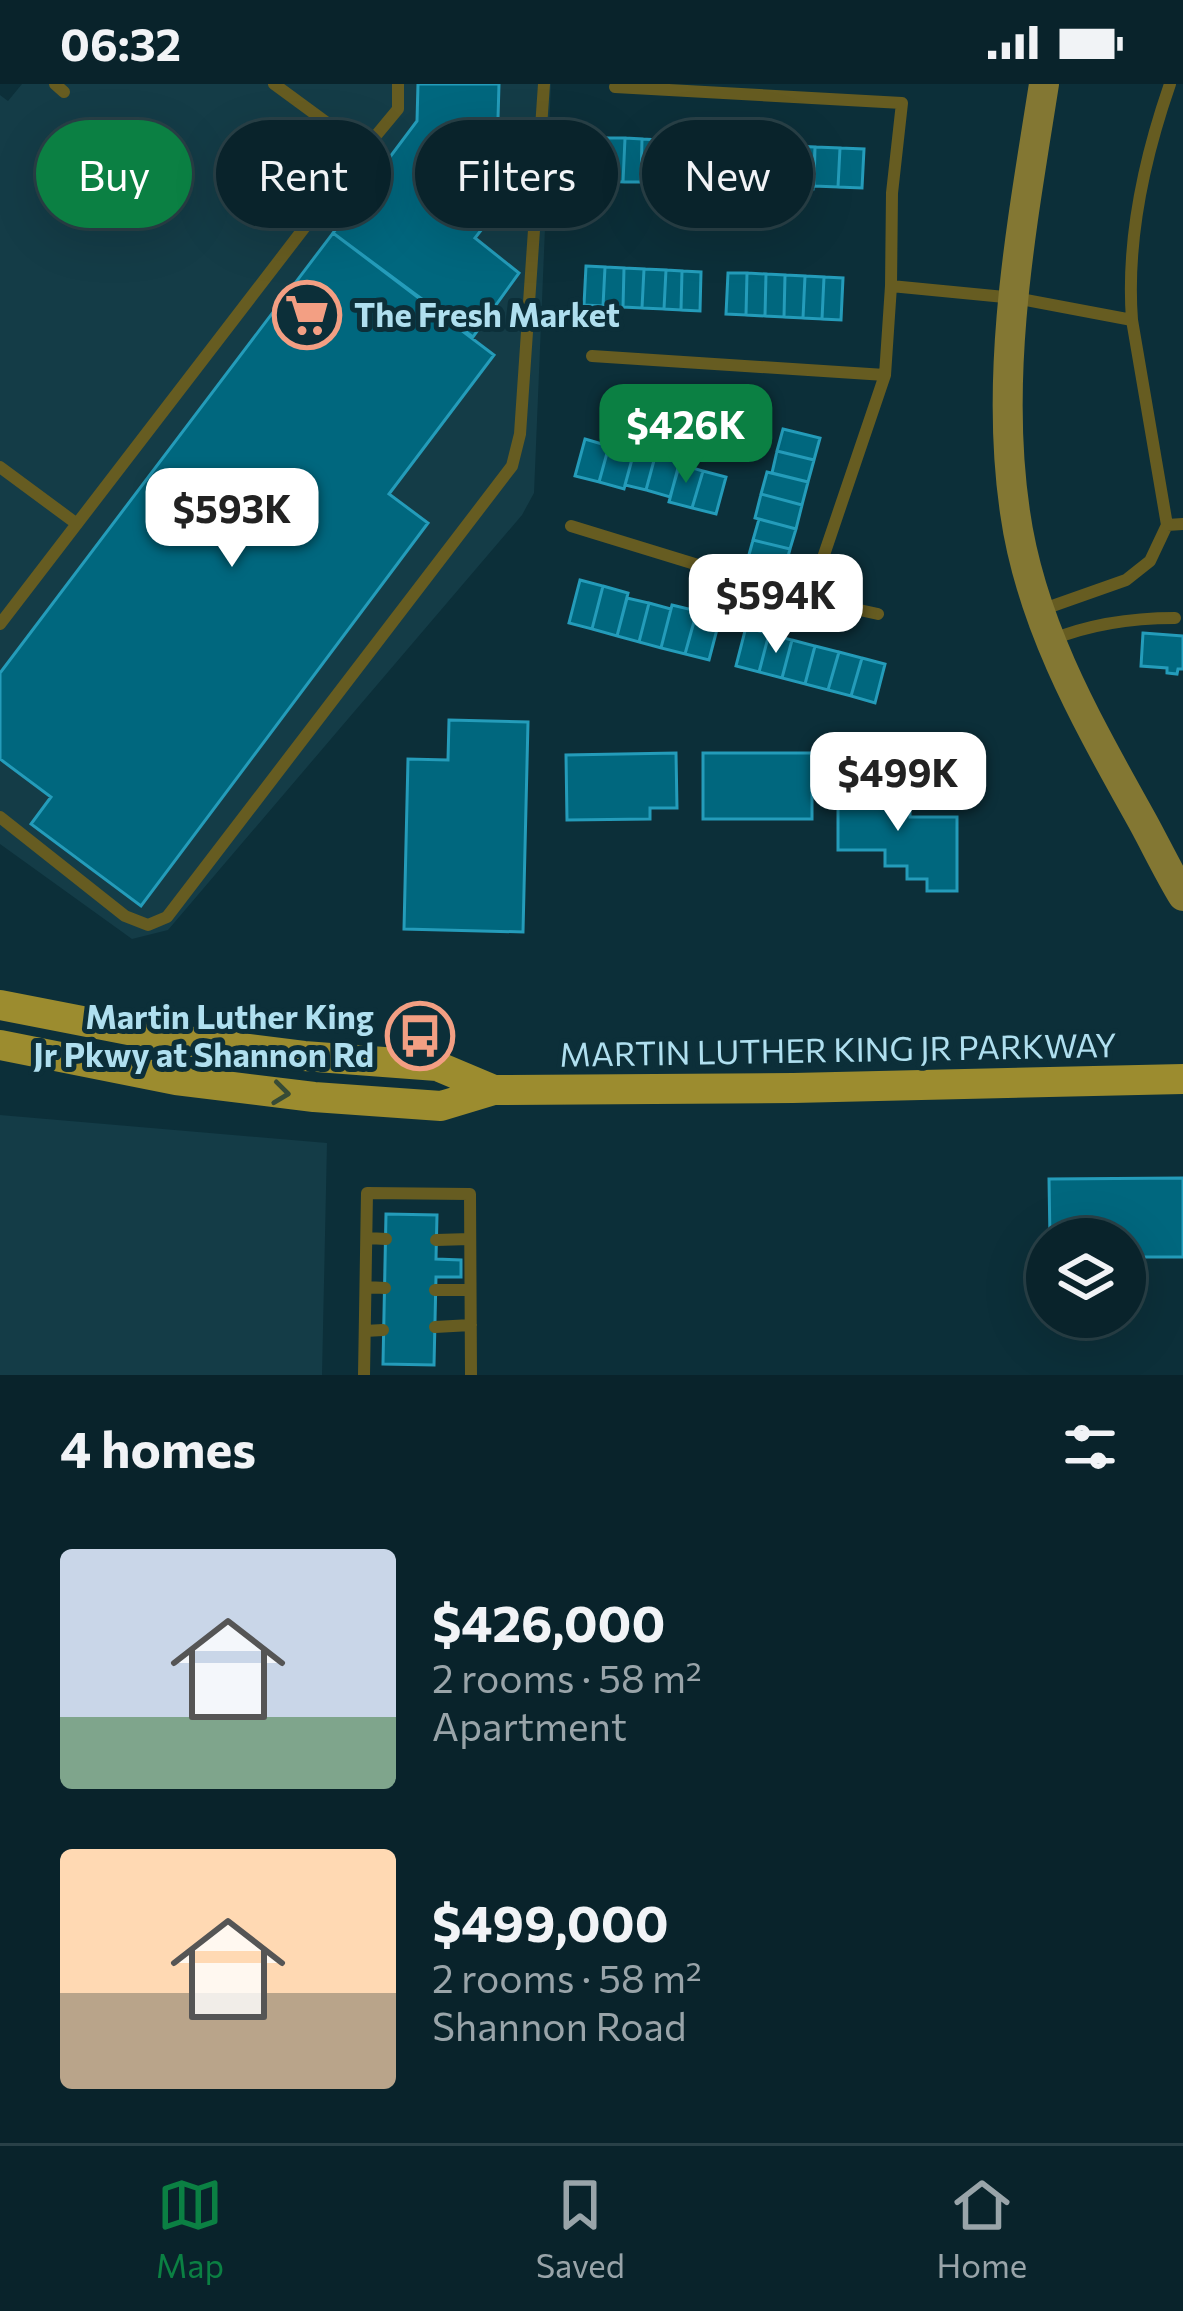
<!DOCTYPE html>
<meta charset="utf-8">
<style>
body{margin:0;font-family:Commissioner,sans-serif;background:#172f37;color:#f1f3f6;height:100vh;display:flex;flex-direction:column;font-size:45px;white-space:nowrap}
*{box-sizing:border-box;margin:0}
p{font-size:39px;color:#99a4a9}
.icon{flex:none;width:66px;height:66px;fill:none;stroke:currentColor;stroke-width:2;stroke-linecap:round;stroke-linejoin:round}
.map{position:relative;height:1291px;overflow:hidden}
.panel{display:flex;flex-direction:column;background:#09232b;flex:1}
.panel>*{flex:none}
.banner{position:absolute;left:36px;top:36px;width:1113px;height:108px;display:flex;gap:24px}
.tools{position:absolute;left:1026px;top:1134px;display:grid;gap:24px}
.tools a{display:grid;place-items:center;width:120px;height:120px;border-radius:50%;background:#09232b;box-shadow:0 12px 48px #0002,0 0 0 3px #294047;font-size:60px}
.price{position:absolute;translate:-50% -102px;padding:0 27px;border-radius:24px;background:#fff;color:#222;font-size:39px;line-height:78px;filter:drop-shadow(0 3px 6px #0008)}
.price::after{content:'';position:absolute;left:50%;top:72px;width:36px;height:27px;margin-left:-18px;background:inherit;clip-path:polygon(0 0,100% 0,50% 100%)}
.price.selected{background:#0b8043;color:#fff}
ul{padding:0;list-style:none}
li{display:flex;align-items:center;gap:36px;height:300px;padding:0 60px}
li span{display:grid;place-items:center;flex:none;width:336px;height:240px;border-radius:12px;color:#555}
li>.icon{margin-inline-start:auto}
span .icon{width:144px;height:144px;fill:#fffc;stroke-width:1}
li b{font-size:51px}
h2{display:flex;justify-content:space-between;align-items:center;height:144px;padding:0 60px;font-size:51px}
.tag{padding:0 42px;border-radius:54px;background:#09232b;box-shadow:0 12px 48px #0002,0 0 0 3px #294047;font-size:42px;line-height:108px}
.tag.selected{background:#0b8043;color:#fff}
.status{display:flex;justify-content:space-between;align-items:center;height:84px;padding:0 60px;background:#09232b;direction:ltr}
.status svg{height:33px;fill:currentColor}
.tab-bar{display:flex;justify-content:space-around;align-items:center;height:168px;border-top:3px solid #294047;background:#09232b;font-size:33px;color:#99a4a9}
.tab-bar a{display:grid;justify-items:center;gap:6px}
.tab-bar .selected{color:#0b8043}
.map>svg:first-child{display:block}
</style>
<div class="status"><b>06:32</b><svg viewBox="0 0 49 12"><path d="M0 12V9h3v3zM5 12V6h3v6zM10 12V3h3v9zM15 12V0h3v12zM26 1h20v11H26zM47 4h2v5h-2z"/></svg></div>
<div class="map">
<svg width="1183" height="1291" viewBox="0 0 1183 1291">
<rect width="100%" height="100%" fill="#0c2f39"/>
<path fill="#143c47" d="M 22,0 L 551,0 L 534,409 L 522,431 L 168,846 L 132,855 L 0,760 L 0,11 L 8,17 Z
M 0,1031 L 327,1059 L 322,1291 L 0,1291 Z"/>
<path fill="#00677e" stroke="#249cba" stroke-width="3" d="M 418,0 L 499,0 L 497,69 L 475,96 L 503,118 L 475,154 L 519,189 L 473,253 L 333,149 L 417,37 Z
M 590,53 L 607,54 L 606,97 L 588,96 Z
M 607,54 L 625,54 L 623,98 L 606,97 Z
M 625,54 L 642,55 L 641,98 L 623,98 Z
M 642,55 L 660,56 L 658,99 L 641,98 Z
M 660,56 L 678,57 L 676,100 L 658,99 Z
M 678,57 L 696,57 L 693,101 L 676,100 Z
M 719,58 L 743,59 L 741,98 L 717,97 Z
M 743,59 L 767,60 L 765,100 L 741,98 Z
M 767,60 L 791,62 L 789,104 L 765,103 Z
M 791,62 L 815,63 L 813,105 L 789,104 Z
M 815,63 L 840,64 L 838,103 L 814,102 Z
M 840,64 L 864,65 L 862,104 L 838,103 Z
M 333,149 L 494,271 L 389,410 L 428,439 L 141,822 L 31,740 L 51,713 L 0,675 L 0,589 Z
M 586,182 L 605,183 L 603,222 L 584,221 Z
M 605,183 L 624,184 L 623,223 L 603,222 Z
M 624,184 L 644,185 L 642,224 L 623,223 Z
M 644,185 L 666,186 L 664,225 L 642,224 Z
M 666,186 L 682,187 L 681,226 L 664,225 Z
M 682,187 L 701,188 L 700,227 L 681,226 Z
M 728,189 L 747,189 L 746,231 L 726,230 Z
M 747,189 L 766,190 L 765,232 L 746,231 Z
M 766,190 L 785,191 L 784,233 L 765,232 Z
M 785,191 L 805,192 L 803,234 L 784,233 Z
M 805,192 L 824,193 L 822,235 L 803,234 Z
M 824,193 L 843,194 L 841,236 L 822,235 Z
M 783,345 L 820,354 L 814,376 L 777,367 Z
M 585,355 L 609,362 L 599,398 L 575,392 Z
M 609,362 L 634,368 L 624,405 L 599,398 Z
M 635,364 L 656,369 L 646,406 L 625,401 Z
M 777,367 L 814,376 L 808,398 L 772,389 Z
M 656,369 L 681,376 L 670,413 L 646,406 Z
M 679,380 L 703,387 L 692,424 L 669,418 Z
M 703,387 L 726,393 L 716,430 L 692,424 Z
M 767,388 L 808,398 L 802,421 L 761,410 Z
M 761,410 L 802,421 L 796,445 L 755,434 Z
M 759,435 L 796,445 L 790,465 L 753,456 Z
M 753,456 L 790,465 L 784,488 L 747,478 Z
M 580,496 L 603,502 L 592,545 L 569,539 Z
M 603,502 L 628,509 L 617,552 L 592,545 Z
M 627,514 L 649,519 L 639,558 L 617,552 Z
M 649,519 L 671,525 L 661,564 L 639,558 Z
M 672,521 L 697,527 L 685,570 L 661,564 Z
M 697,527 L 720,534 L 709,576 L 685,570 Z
M 746,543 L 769,550 L 759,588 L 736,582 Z
M 1143,549 L 1183,552 L 1183,585 L 1178,585 L 1177,590 L 1167,589 L 1167,584 L 1141,582 Z
M 769,550 L 792,556 L 782,594 L 759,588 Z
M 792,556 L 815,562 L 805,600 L 782,594 Z
M 815,562 L 839,568 L 828,606 L 805,600 Z
M 839,568 L 862,574 L 851,612 L 828,606 Z
M 862,574 L 885,580 L 875,619 L 851,612 Z
M 449,636 L 528,638 L 523,848 L 404,845 L 408,675 L 448,676 Z
M 676,669 L 677,724 L 650,724 L 650,735 L 567,736 L 566,671 Z
M 703,669 L 812,669 L 812,735 L 703,735 Z
M 838,694 L 866,694 L 866,704 L 887,704 L 887,717 L 910,717 L 910,733 L 957,733 L 957,807 L 927,807 L 927,795 L 907,795 L 907,782 L 885,782 L 885,766 L 838,766 Z
M 1183,1094 L 1183,1173 L 1125,1173 L 1125,1155 L 1050,1155 L 1049,1095 Z
M 386,1130 L 437,1131 L 436,1175 L 461,1176 L 461,1193 L 436,1193 L 434,1281 L 383,1280 Z"/>
<g fill="none" stroke-linecap="round" stroke-linejoin="round">
<path stroke="#665c21" stroke-width="12" d="M 55,0 L 64,8
M 615,3 L 902,19 L 892,109 L 891,202 L 885,291 L 809,515
M 364,66 L 398,25 L 398,0
M 891,202 L 1015,214 L 1132,236 C 1126,156 1144,75 1170,0
M 1132,236 L 1167,441 L 1183,440
M 592,272 L 885,291
M 0,383 L 77,440
M 571,442 L 809,515 L 878,530
M 1041,526 L 1126,496 L 1150,477 L 1167,441
M 0,540 L 364,66 L 274,0
M 1051,556 C 1090,540 1133,534 1175,534
M 0,733 L 125,832 L 148,841 L 167,833 L 512,382 L 520,350 L 544,0
M 367,1154 L 386,1155
M 436,1156 L 470,1155
M 366,1203 L 385,1204
M 435,1206 L 470,1206
M 435,1243 L 471,1241
M 365,1247 L 383,1246
M 364,1291 L 367,1109 L 470,1110 L 471,1291"/>
<path stroke="#837733" stroke-width="30" d="M 1044,0 C 1022,140 994,287 1015,428 C 1031,542 1089,641 1144,740 C 1157,764 1169,789 1183,812"/>
<path stroke="#9c8c2f" stroke-width="30" d="M 0,921 L 185,957 L 304,972 L 437,982 L 494,1006
M 0,961 L 176,996 L 314,1013 L 441,1022 L 494,1006 L 793,1004 L 1183,995"/>
</g>
<defs><path id="oneway-chevron" d="M-2-3.5L2.5 0L-2 3.5" fill="none" stroke-width="1.6" stroke-linecap="round" stroke-linejoin="round" transform="scale(3)"/></defs>
<use stroke="#374b36" href="#oneway-chevron" transform="translate(281 1009) rotate(7)"/>
<defs>
<g id="supermarket-ring" transform="scale(3.45)"><circle r="9.5" fill="#0c2f39" stroke="#f39f83" stroke-width="1.5"/><path d="M-6-5.5h2.5l.6 2H6L4.5 2H-2.5L-4.4-4H-6ZM-1.5 3.2a1.3 1.3 0 1 0 .1 0ZM3 3.2a1.3 1.3 0 1 0 .1 0Z" fill="#f39f83"/></g>
<g id="bus-ring" transform="scale(3.45)"><circle r="9.5" fill="#0c2f39" stroke="#f39f83" stroke-width="1.5"/><path d="M-5-6H5V4H4V6H2V4H-2V6H-4V4H-5ZM-3.5-4V0h7V-4ZM-3.5 1.2v1.5H-2V1.2ZM2 1.2v1.5H3.5V1.2Z" fill="#f39f83"/></g>
</defs>
<g fill-rule="evenodd">
<use href="#supermarket-ring" x="307" y="231"/>
<use href="#bus-ring" x="420" y="952"/>
</g>
<g text-anchor="middle" stroke-width="10" stroke-linejoin="round" paint-order="stroke">
<g font-size="33" font-weight="bold" fill="#afdfef" stroke="#0c2f39" text-anchor="start">
<text x="354" y="243">The Fresh Market</text>
<text x="374" y="945" text-anchor="end">Martin Luther King<tspan x="374" dy="38">Jr Pkwy at Shannon Rd</tspan></text>
</g>
<g font-size="33" fill="#afdfef" stroke="#0c2f39">
<text transform="translate(838 966) rotate(-1)" y="12">MARTIN LUTHER KING JR PARKWAY</text>
</g>
</g>
</svg>
<div class="tools">
<a><svg class="icon" aria-label="layers" viewBox="0 0 24 24"><path d="M12 4l9 5-9 5-9-5zM3 14l9 5 9-5"/></svg></a>
</div>
<b class="price selected" style="left:686px;top:402px">$426K</b>
<b class="price" style="left:232px;top:486px">$593K</b>
<b class="price" style="left:776px;top:572px">$594K</b>
<b class="price" style="left:898px;top:750px">$499K</b>
<div class="banner">
<a class="tag selected">Buy</a>
<a class="tag">Rent</a>
<a class="tag">Filters</a>
<a class="tag">New</a>
</div>
</div>
<section class="panel">
<h2>4 homes<svg class="icon" aria-label="filters" viewBox="0 0 24 24"><path d="M4 7h16M4 17h16"/><circle cx="9" cy="7" r="2"/><circle cx="15" cy="17" r="2"/></svg></h2>
<ul>
<li><span style="background:linear-gradient(#c9d6e8 70%,#7fa58c 0)"><svg class="icon" aria-label="home" viewBox="0 0 24 24"><path d="M3 11l9-7 9 7M6 9v11h12V9"/></svg></span><div><b>$426,000</b><p>2 rooms · 58 m²</p><p>Apartment</p></div></li>
<li><span style="background:linear-gradient(#ffd9b3 60%,#b9a48a 0)"><svg class="icon" aria-label="home" viewBox="0 0 24 24"><path d="M3 11l9-7 9 7M6 9v11h12V9"/></svg></span><div><b>$499,000</b><p>2 rooms · 58 m²</p><p>Shannon Road</p></div></li>
</ul>
</section>
<nav class="tab-bar">
<a class="selected"><svg class="icon" aria-label="map" viewBox="0 0 24 24"><path d="M3 6l6-2 6 2 6-2v14l-6 2-6-2-6 2zM9 4v14M15 6v14"/></svg>Map</a>
<a><svg class="icon" aria-label="saved" viewBox="0 0 24 24"><path d="M7 4h10v16l-5-4-5 4z"/></svg>Saved</a>
<a><svg class="icon" aria-label="home" viewBox="0 0 24 24"><path d="M3 11l9-7 9 7M6 9v11h12V9"/></svg>Home</a>
</nav>
